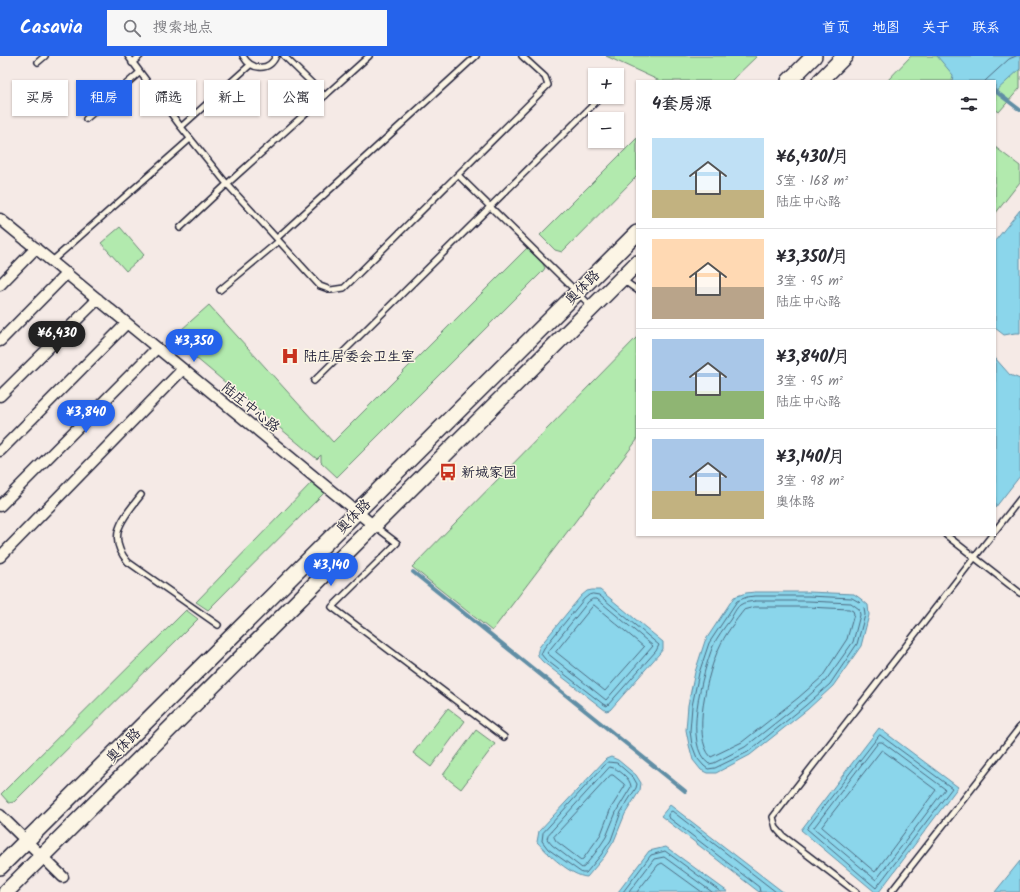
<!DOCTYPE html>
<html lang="zh">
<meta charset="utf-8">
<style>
body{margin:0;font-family:Kalam,"LXGW WenKai TC",sans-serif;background:#f7f7f7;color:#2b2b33;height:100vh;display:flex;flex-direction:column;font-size:15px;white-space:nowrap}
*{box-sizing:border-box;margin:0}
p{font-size:13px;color:#7c7c81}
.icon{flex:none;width:22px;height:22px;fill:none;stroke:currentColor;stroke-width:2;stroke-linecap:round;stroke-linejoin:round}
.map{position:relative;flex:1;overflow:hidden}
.side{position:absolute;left:636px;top:24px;width:360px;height:456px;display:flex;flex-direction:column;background:#fff;border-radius:0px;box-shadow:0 1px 3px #0004}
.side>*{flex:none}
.banner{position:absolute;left:12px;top:24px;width:380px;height:36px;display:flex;gap:8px}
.tools{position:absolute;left:588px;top:12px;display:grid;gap:8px}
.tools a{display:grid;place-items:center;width:36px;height:36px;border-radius:0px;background:#fff;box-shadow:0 1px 3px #0004;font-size:20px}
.price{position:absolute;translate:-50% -34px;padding:0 9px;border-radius:14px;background:#2563eb;color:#fff;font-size:13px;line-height:26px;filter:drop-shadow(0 1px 2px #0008)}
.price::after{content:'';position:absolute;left:50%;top:24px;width:12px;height:9px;margin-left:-6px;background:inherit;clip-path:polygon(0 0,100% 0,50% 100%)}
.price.current{background:#222;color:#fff}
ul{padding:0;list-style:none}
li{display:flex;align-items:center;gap:12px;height:100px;padding:0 16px}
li+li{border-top:1px solid #e1e1e2}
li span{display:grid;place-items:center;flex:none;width:112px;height:80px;border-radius:0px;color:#555}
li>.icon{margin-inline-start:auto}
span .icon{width:48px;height:48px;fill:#fffc;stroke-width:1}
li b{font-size:17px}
h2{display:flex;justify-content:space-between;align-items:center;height:48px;padding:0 16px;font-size:17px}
.tag{padding:0 14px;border-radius:0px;background:#fff;box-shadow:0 1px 3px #0004;font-size:14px;line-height:36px}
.tag.current{background:#2563eb;color:#fff}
header{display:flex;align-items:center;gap:24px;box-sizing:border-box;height:56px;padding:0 20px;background:#2563eb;color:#fff}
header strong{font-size:19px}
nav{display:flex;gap:22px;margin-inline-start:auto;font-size:14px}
.search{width:280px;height:36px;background:#f7f7f7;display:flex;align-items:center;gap:10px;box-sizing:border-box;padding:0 14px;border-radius:0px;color:#7c7c81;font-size:15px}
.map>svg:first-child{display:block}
</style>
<header>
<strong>Casavia</strong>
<div class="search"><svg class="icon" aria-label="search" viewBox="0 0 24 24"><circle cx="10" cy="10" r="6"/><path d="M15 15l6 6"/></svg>搜索地点</div>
<nav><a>首页</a><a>地图</a><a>关于</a><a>联系</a></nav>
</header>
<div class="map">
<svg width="1020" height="836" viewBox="0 0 1020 836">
<rect width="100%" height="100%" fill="#f5eae6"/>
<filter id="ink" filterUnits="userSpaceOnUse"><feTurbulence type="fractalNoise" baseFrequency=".025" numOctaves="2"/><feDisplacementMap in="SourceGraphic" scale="8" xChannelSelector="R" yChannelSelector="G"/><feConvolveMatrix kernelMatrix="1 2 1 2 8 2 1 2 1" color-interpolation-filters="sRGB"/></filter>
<g filter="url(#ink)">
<path fill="#b2eaae" stroke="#6a8674" d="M 606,0 L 757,0 L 731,25 L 660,25 Z
M 911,0 L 1020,0 L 1020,32 L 999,56 L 995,53 L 995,25 L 887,25 Z
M 637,82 L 637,120 L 562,196 L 555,194 L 540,179 Z
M 995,91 L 1020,110 L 1020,126 L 995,158 Z
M 120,171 L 144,199 L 126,215 L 101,187 Z
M 527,192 L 543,208 L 545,212 L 543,215 L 337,421 L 321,406 L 321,399 L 317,403 L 172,282 L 209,249 L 333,386 Z
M 637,281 L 637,384 L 492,575 L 412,511 Z
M 313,425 L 326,435 L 208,554 L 196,546 Z
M 186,554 L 198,563 L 14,746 L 9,747 L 1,738 Z
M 448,652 L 465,665 L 431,711 L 413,697 Z
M 476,674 L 495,688 L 461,733 L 443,719 Z"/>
<path fill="#8bd6eb" stroke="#618ea5" d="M 937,0 L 1020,0 L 1020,13 L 995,36 L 995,25 L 952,25 L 953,19 Z
M 1020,154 L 1020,277 L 1015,277 L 1004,279 L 995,272 L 995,185 Z
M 995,302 L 1010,319 L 1020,323 L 1020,420 L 995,452 Z
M 592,534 L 600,534 L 663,586 L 663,593 L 659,598 L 610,654 L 606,655 L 543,606 C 537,600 536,597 540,590 L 581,540 L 587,535 Z
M 755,536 L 809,536 L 854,538 L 861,543 L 868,549 L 869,559 L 861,590 L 833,630 L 808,653 L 750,699 L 716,717 L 707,717 L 701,714 L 693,704 L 689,689 L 686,674 L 688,649 L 695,616 L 705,585 L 734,541 L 746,537 Z
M 879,672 L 958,731 L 879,836 L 875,836 L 801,774 Z
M 611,701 L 618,704 L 636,719 L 641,727 L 640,734 L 625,758 L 614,785 L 604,801 L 587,821 C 571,820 548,798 537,786 L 539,775 L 606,703 Z
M 670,749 L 783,836 L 759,836 L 661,760 Z
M 666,791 L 728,836 L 618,836 L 649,795 Z
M 1020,805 L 1020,836 L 995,836 Z"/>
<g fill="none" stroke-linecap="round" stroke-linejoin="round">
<path stroke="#4c6a81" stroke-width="1" d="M 985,25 L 1009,3 L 1016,0
M 593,538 L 599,539 L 659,589 L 656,595 L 607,650 L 603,648 L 545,603 L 541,598 L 544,592 L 584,543 L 589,539 Z
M 755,540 L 808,540 L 852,542 L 859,546 L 864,551 L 865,559 L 857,588 L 830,628 L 805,650 L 748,696 L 715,712 L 708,713 L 704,710 L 697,702 L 692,689 L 690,675 L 692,650 L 699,617 L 709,587 L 737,545 L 747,541 Z
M 593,543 L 597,543 L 653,590 L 606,644 L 547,597 L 588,546 Z
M 755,545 L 808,545 L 851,547 L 859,553 L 860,559 L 853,586 L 826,624 L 802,646 L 745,691 L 714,707 L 709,708 C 682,690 703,615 713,590 C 717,581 724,572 730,564 C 733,559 736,552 740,549 C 744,546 750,546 755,545 Z
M 594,549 L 644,591 L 605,635 L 556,596 Z
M 755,551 L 808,551 L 849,553 L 853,555 L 854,558 L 847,583 L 822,621 L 798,642 L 742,686 L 711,701 C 691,681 708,615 719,592 C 724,580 736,564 744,554 Z
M 880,679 L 952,732 L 876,832 L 807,773 Z
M 879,686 L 882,686 L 945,733 L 876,824 L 814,772 Z
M 882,694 L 936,734 L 875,816 L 822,771 Z
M 608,706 L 617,707 L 633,721 L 637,728 L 636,732 L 621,756 L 611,784 L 601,799 L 586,817 L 582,817 L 548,793 L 542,785 L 543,777 Z
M 610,711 C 618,712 631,723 631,731 L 617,754 L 606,781 L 596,796 L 584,811 L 582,812 L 552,789 L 547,783 L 548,779 Z
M 611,719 L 613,719 L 624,728 L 625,730 L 611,752 L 601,778 L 583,803 L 581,804 L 556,785 L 554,781 Z
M 623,836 L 651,799 L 665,795 L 721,836
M 629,836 L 654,803 L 664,801 L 712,836
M 637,836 L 658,809 L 662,807 L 702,836
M 760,836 L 759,831 L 668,761 L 668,759 L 670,756 L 672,755 L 776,836"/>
<path stroke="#618ea5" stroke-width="4" d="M 995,35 L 1020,54
M 413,516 L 685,735"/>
<g stroke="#22223b" stroke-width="8">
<path id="service" d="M 128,0 L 181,71 L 227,128 L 320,230 L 331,234 L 344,232 L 548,29 L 545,21 L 522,0
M 243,0 C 251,14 269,16 276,0
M 284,0 L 325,40
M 38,6 L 45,0
M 132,7 L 140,0
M 86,63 L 139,17
M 181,71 L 250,9
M 458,119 L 592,251
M 180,172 L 227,128 L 369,0
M 277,182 L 476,0
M 52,205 L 190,83
M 623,224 L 637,234
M 220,234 L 279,185
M 314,325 L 601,41
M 141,439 C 124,461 105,480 128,506 L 218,569
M 376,471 L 397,487 L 332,551 L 504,681
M 995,475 L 1020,443
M 946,479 L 1020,537
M 856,836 L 783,780 L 776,772 L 773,761 L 992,479
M 891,836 L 1020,671"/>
</g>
<g stroke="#22223b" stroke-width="13">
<path id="minor" d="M 0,163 L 373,469
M 0,229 L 36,192
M 0,285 L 67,217
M 0,340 L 98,243
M 0,395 L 127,267
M 0,450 L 157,292
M 0,501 L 183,313
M 0,759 L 63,821"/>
</g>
<g stroke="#22223b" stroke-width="18">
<path id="secondary" d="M 789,25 L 814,0
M 820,25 L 845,0
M 0,811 L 637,177
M 6,836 L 637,207"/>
</g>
<use href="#service" stroke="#fcf5e5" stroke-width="5"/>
<use href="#minor" stroke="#fcf5e5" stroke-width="10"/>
<use href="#secondary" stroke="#fcf5e5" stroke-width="15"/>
</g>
</g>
<defs>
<g id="hospital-bare" transform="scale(1.38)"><path d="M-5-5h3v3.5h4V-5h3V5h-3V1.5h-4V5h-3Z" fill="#c8321e" stroke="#fcf5e5" stroke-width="2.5" paint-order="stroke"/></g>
<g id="bus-bare" transform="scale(1.38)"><path d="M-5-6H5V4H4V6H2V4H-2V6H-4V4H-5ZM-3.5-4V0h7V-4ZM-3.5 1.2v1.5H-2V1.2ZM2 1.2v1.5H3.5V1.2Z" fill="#c8321e" stroke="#fcf5e5" stroke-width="2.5" paint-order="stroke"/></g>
</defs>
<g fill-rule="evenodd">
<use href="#hospital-bare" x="290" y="300"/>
<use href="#bus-bare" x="448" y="416"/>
</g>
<g text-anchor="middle" stroke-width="3" stroke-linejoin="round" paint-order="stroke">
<g font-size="14" fill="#22223b" stroke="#fcf5e5">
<text transform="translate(582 231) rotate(-45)" y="5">奥体路</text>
<text transform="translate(251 351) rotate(39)" y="5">陆庄中心路</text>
<text transform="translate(353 460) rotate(-45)" y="5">奥体路</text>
<text transform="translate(123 689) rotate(-45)" y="5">奥体路</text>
</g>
<g font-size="14" fill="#22223b" stroke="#fcf5e5" text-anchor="start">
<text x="303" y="305">陆庄居委会卫生室</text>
<text x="461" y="421">新城家园</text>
</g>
</g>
</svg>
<div class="tools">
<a>+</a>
<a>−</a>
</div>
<b class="price current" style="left:57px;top:299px">¥6,430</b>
<b class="price" style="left:194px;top:307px">¥3,350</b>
<b class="price" style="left:86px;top:378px">¥3,840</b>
<b class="price" style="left:331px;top:531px">¥3,140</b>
<div class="banner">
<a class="tag">买房</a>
<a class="tag current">租房</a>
<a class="tag">筛选</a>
<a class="tag">新上</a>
<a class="tag">公寓</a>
</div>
<section class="side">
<h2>4套房源<svg class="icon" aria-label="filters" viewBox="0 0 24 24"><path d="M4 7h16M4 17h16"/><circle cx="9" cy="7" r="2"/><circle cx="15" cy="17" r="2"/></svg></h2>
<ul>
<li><span style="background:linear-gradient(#bfe0f5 65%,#c2b280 0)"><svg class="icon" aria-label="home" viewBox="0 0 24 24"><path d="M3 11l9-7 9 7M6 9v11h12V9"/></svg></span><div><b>¥6,430/月</b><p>5室 · 168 m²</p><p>陆庄中心路</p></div></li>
<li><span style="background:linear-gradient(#ffd9b3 60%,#b9a48a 0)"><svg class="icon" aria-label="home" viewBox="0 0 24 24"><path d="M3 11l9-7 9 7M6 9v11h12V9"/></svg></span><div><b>¥3,350/月</b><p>3室 · 95 m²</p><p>陆庄中心路</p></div></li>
<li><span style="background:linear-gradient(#a9c7e8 65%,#8fb573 0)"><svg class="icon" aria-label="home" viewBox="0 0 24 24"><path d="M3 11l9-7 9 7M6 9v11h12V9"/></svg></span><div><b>¥3,840/月</b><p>3室 · 95 m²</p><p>陆庄中心路</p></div></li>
<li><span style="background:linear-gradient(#a9c7e8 65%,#c2b280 0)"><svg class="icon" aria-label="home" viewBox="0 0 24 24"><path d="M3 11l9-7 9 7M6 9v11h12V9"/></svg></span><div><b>¥3,140/月</b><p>3室 · 98 m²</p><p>奥体路</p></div></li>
</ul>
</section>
</div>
